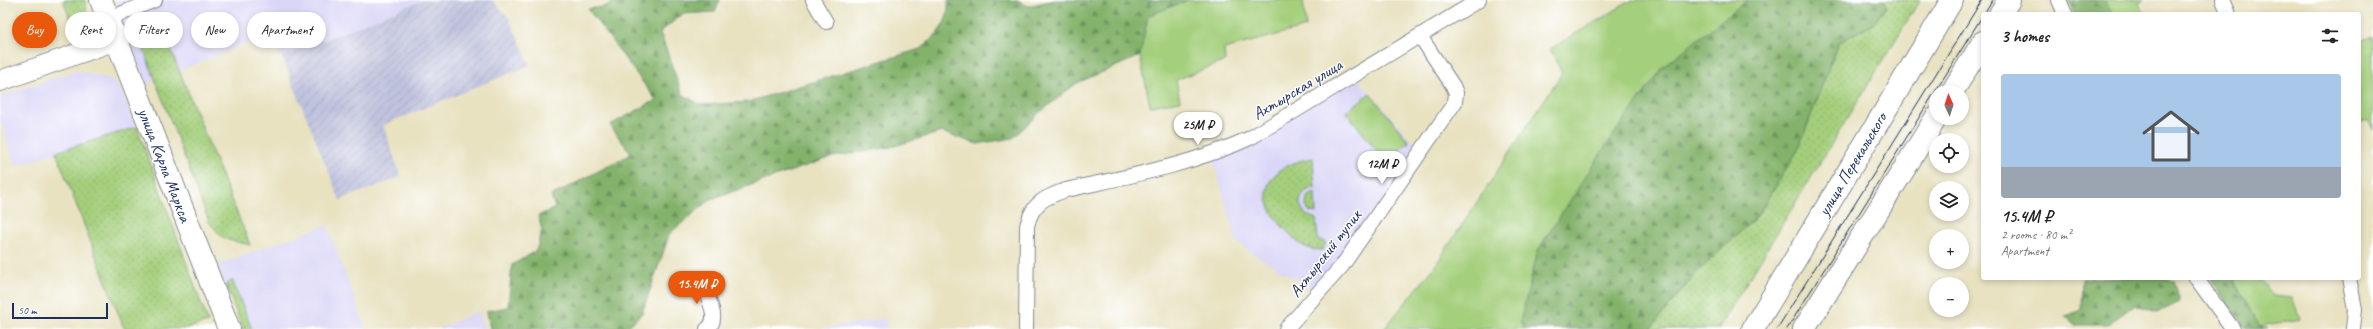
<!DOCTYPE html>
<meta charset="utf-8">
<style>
body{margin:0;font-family:Caveat,sans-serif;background:#f6f6f6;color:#222;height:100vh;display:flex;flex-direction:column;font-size:15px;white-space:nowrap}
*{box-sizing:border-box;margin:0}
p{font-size:13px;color:#767676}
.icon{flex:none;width:22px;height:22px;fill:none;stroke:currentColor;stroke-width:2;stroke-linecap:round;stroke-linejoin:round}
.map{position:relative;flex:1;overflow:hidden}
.details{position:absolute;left:1981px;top:12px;width:380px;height:268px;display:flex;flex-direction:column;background:#fff;border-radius:4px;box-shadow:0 2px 6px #0003}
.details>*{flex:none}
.banner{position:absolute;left:12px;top:12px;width:380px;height:36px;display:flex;gap:8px}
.needle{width:26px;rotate:357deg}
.fabs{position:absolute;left:1929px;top:85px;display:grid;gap:8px}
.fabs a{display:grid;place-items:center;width:40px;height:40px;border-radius:50%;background:#fff;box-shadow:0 2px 6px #0003;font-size:20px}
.scale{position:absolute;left:12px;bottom:10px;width:96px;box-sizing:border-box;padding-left:4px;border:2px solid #1b2f5e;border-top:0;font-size:11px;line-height:14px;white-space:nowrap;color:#1b2f5e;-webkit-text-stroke:3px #fff;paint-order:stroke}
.price{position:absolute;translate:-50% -34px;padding:0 9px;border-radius:14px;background:#fff;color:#222;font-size:13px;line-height:26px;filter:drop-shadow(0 1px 2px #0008)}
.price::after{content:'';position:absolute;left:50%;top:24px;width:12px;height:9px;margin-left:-6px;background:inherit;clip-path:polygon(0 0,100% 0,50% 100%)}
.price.current{background:#ea580c;color:#fff}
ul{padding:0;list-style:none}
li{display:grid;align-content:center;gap:8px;height:212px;padding:0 20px}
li+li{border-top:1px solid #e0e0e0}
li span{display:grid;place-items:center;height:124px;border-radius:4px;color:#555}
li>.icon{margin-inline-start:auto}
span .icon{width:72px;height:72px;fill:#fffc;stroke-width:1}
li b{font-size:17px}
h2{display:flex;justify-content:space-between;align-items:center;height:48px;padding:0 20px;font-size:17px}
.tag{padding:0 14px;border-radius:18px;background:#fff;box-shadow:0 2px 6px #0003;font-size:14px;line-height:36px}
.tag.current{background:#ea580c;color:#fff}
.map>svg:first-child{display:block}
</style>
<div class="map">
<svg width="2373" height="329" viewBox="0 0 2373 329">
<defs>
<pattern id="industrial-furrows" width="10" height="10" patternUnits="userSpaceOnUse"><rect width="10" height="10" fill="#c0c2dd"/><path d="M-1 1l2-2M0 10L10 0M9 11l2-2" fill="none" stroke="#a4a7c0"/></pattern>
<pattern id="grass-dots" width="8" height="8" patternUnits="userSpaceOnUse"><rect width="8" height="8" fill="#a4cf7b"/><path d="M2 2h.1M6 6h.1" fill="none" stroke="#8db26d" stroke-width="1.8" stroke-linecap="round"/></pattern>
<pattern id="forest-firs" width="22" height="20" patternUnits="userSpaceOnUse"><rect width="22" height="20" fill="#83b26b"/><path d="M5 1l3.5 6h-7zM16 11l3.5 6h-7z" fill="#6a915b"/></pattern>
</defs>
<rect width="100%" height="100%" fill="#fff"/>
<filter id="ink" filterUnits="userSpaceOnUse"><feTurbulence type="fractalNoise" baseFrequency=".025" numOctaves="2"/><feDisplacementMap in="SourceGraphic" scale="8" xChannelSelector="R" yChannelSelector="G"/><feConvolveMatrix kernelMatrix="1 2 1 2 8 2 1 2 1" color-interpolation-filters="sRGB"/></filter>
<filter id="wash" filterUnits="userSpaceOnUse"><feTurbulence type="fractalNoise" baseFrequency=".012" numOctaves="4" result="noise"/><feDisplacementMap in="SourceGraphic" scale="16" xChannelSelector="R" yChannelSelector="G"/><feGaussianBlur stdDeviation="0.9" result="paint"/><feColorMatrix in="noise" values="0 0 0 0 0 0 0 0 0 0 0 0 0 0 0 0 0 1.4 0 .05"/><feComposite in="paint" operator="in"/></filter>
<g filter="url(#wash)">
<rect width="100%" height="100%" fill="#e8e2c1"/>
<path fill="#dad6f7" d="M 115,0 L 423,0 L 282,57 L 270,34 L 146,84 Z
M 76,71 L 111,79 L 122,91 L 137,127 L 15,166 L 0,119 L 0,96 Z
M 1358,79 L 1419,149 L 1353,242 L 1314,291 L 1247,250 L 1236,240 L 1213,159 Z
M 327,225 L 366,329 L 243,329 L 217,265 Z
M 479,311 L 485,329 L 438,329 Z
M 887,318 L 886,329 L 821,329 Z"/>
<path fill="url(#industrial-furrows)" d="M 423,0 L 492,0 L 509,18 L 530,65 L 383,125 L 401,177 L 340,200 L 282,57 Z"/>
<path fill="url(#grass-dots)" stroke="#607f6c" d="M 63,0 L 85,0 C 90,12 81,29 78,40 Z
M 1885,0 L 1920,0 L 1718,329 L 1650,329 L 1695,274 L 1757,216 L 1798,150 L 1838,42 L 1873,24 L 1886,7 Z
M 152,25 L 162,28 L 250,245 L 224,239 L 209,222 L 140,40 L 143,30 Z
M 137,127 L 208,322 L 184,329 L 125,329 L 123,326 L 56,152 Z
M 1313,158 L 1315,188 C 1305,189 1300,195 1300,205 L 1306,215 L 1316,219 L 1318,240 L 1326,242 L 1322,250 C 1305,250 1299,244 1288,232 C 1251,197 1265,166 1313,158 Z
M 1315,193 L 1316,213 L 1309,211 L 1306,205 L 1307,197 Z
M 232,280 L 252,329 L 243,329 L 226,285 Z"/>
<path fill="url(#forest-firs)" stroke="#4f7064" d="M 618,0 L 720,0 L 715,12 L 683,14 L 660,32 L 682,94 L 701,105 L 748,102 L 920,49 C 937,35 950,23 948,0 L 1018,0 L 1027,6 L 1055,0 L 1188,0 L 1148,16 L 1140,56 L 1077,83 L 1039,113 L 1013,138 L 977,144 L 941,132 L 891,147 L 832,157 L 711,199 L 670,233 L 642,313 L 626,329 L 490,329 L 487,311 L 508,307 L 512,265 L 536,251 L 542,230 L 538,216 L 555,208 L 551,196 L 631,154 L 610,125 L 656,100 L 588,9 L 603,7 Z
M 1747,0 L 1885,0 L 1886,7 L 1873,24 L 1838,43 L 1798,150 L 1757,216 L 1695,274 L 1650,329 L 1525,329 L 1520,322 L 1538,250 L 1606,145 L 1664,66 Z
M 2068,0 L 2104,0 L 2113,14 L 2074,14 Z
M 2082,278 L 2162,278 L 2174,281 L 2180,302 L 2157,313 L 2134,305 L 2108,325 L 2074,325 L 2065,316 L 2081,310 Z
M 2210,278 L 2233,278 L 2260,326 L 2268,329 L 2245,329 Z"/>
<path fill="#a4cf7b" stroke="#607f6c" d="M 1188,0 L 1303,0 L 1306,27 L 1224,49 L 1225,61 L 1176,80 L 1180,101 L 1150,106 L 1140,56 L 1148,16 Z
M 1632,0 L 1747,0 L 1664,66 L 1606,145 L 1538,250 L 1520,322 L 1525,329 L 1384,329 L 1433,269 L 1562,73 L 1550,49 Z
M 2104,0 L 2144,0 L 2139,3 L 2146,14 L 2113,14 Z
M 2373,36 L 2373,130 L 2369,120 L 2359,123 L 2359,42 Z
M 1370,93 L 1409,142 L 1385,161 L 1346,112 Z
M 2233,278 L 2259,278 L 2272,295 L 2292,297 L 2300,319 L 2260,326 Z"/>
</g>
<g filter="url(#ink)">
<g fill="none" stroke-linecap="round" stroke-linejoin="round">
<g stroke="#828890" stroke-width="16">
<path id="street" d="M 813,0 L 826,22
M 2059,0 L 2065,14
M 2223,0 L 2229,14
M 108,19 L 155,0
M 2196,278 L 2233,329
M 2349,278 L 2355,309 L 2353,329
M 705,289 C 709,302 720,320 707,329
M 1026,329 L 1027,226 C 1032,203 1045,197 1066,190 C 1129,176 1191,165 1250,138 L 1479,0
M 1286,329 L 1342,266 L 1455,102 L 1456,93 L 1453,86 L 1420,36"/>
</g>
<g stroke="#828890" stroke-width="22">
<path id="secondary" d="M 0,81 L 116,40"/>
</g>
<g stroke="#828890" stroke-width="24">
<path id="primary" d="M 101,0 L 229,329
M 2000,14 L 2009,0
M 1952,92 L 1983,42
M 1753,329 L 1952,0
M 1804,329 L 1936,118"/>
</g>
<use href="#street" stroke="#fff" stroke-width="14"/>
<use href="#secondary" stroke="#fff" stroke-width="20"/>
<use href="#primary" stroke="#fff" stroke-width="22"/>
<path stroke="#1b2f5e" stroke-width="1" d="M 1984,14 L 1992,0
M 1777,329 L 1982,0
M 1787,329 L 1983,15"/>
</g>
</g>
<g text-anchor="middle" stroke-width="3" stroke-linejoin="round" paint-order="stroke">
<g font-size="17" fill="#1b2f5e" stroke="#fff">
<text transform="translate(1297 89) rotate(-31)" y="6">Ахтырская улица</text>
<text transform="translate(1852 164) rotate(-59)" y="6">улица Перекальского</text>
<text transform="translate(165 165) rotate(69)" y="6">улица Карла Маркса</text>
<text transform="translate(1325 253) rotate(-52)" y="6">Ахтырский тупик</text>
</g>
</g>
</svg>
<div class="fabs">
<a><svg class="needle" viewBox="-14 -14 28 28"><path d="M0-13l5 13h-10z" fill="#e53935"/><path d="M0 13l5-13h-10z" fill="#767676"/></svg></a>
<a><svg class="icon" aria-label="locate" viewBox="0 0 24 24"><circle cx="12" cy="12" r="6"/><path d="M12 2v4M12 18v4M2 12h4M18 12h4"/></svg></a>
<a><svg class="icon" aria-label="layers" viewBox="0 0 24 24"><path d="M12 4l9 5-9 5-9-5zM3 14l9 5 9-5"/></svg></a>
<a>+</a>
<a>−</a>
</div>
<div class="scale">50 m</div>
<b class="price" style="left:1198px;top:146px">25M ₽</b>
<b class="price" style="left:1382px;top:185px">12M ₽</b>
<b class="price current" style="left:697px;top:305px">15.4M ₽</b>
<div class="banner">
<a class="tag current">Buy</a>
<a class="tag">Rent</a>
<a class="tag">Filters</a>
<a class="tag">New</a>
<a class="tag">Apartment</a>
</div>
<section class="details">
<h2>3 homes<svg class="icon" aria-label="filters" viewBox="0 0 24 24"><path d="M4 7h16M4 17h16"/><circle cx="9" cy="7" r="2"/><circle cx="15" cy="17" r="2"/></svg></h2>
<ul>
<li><span style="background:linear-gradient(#a9c7e8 75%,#9aa5b1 0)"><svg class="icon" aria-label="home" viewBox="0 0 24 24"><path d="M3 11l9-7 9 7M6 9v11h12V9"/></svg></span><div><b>15.4M ₽</b><p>2 rooms · 80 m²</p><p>Apartment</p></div></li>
</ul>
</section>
</div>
